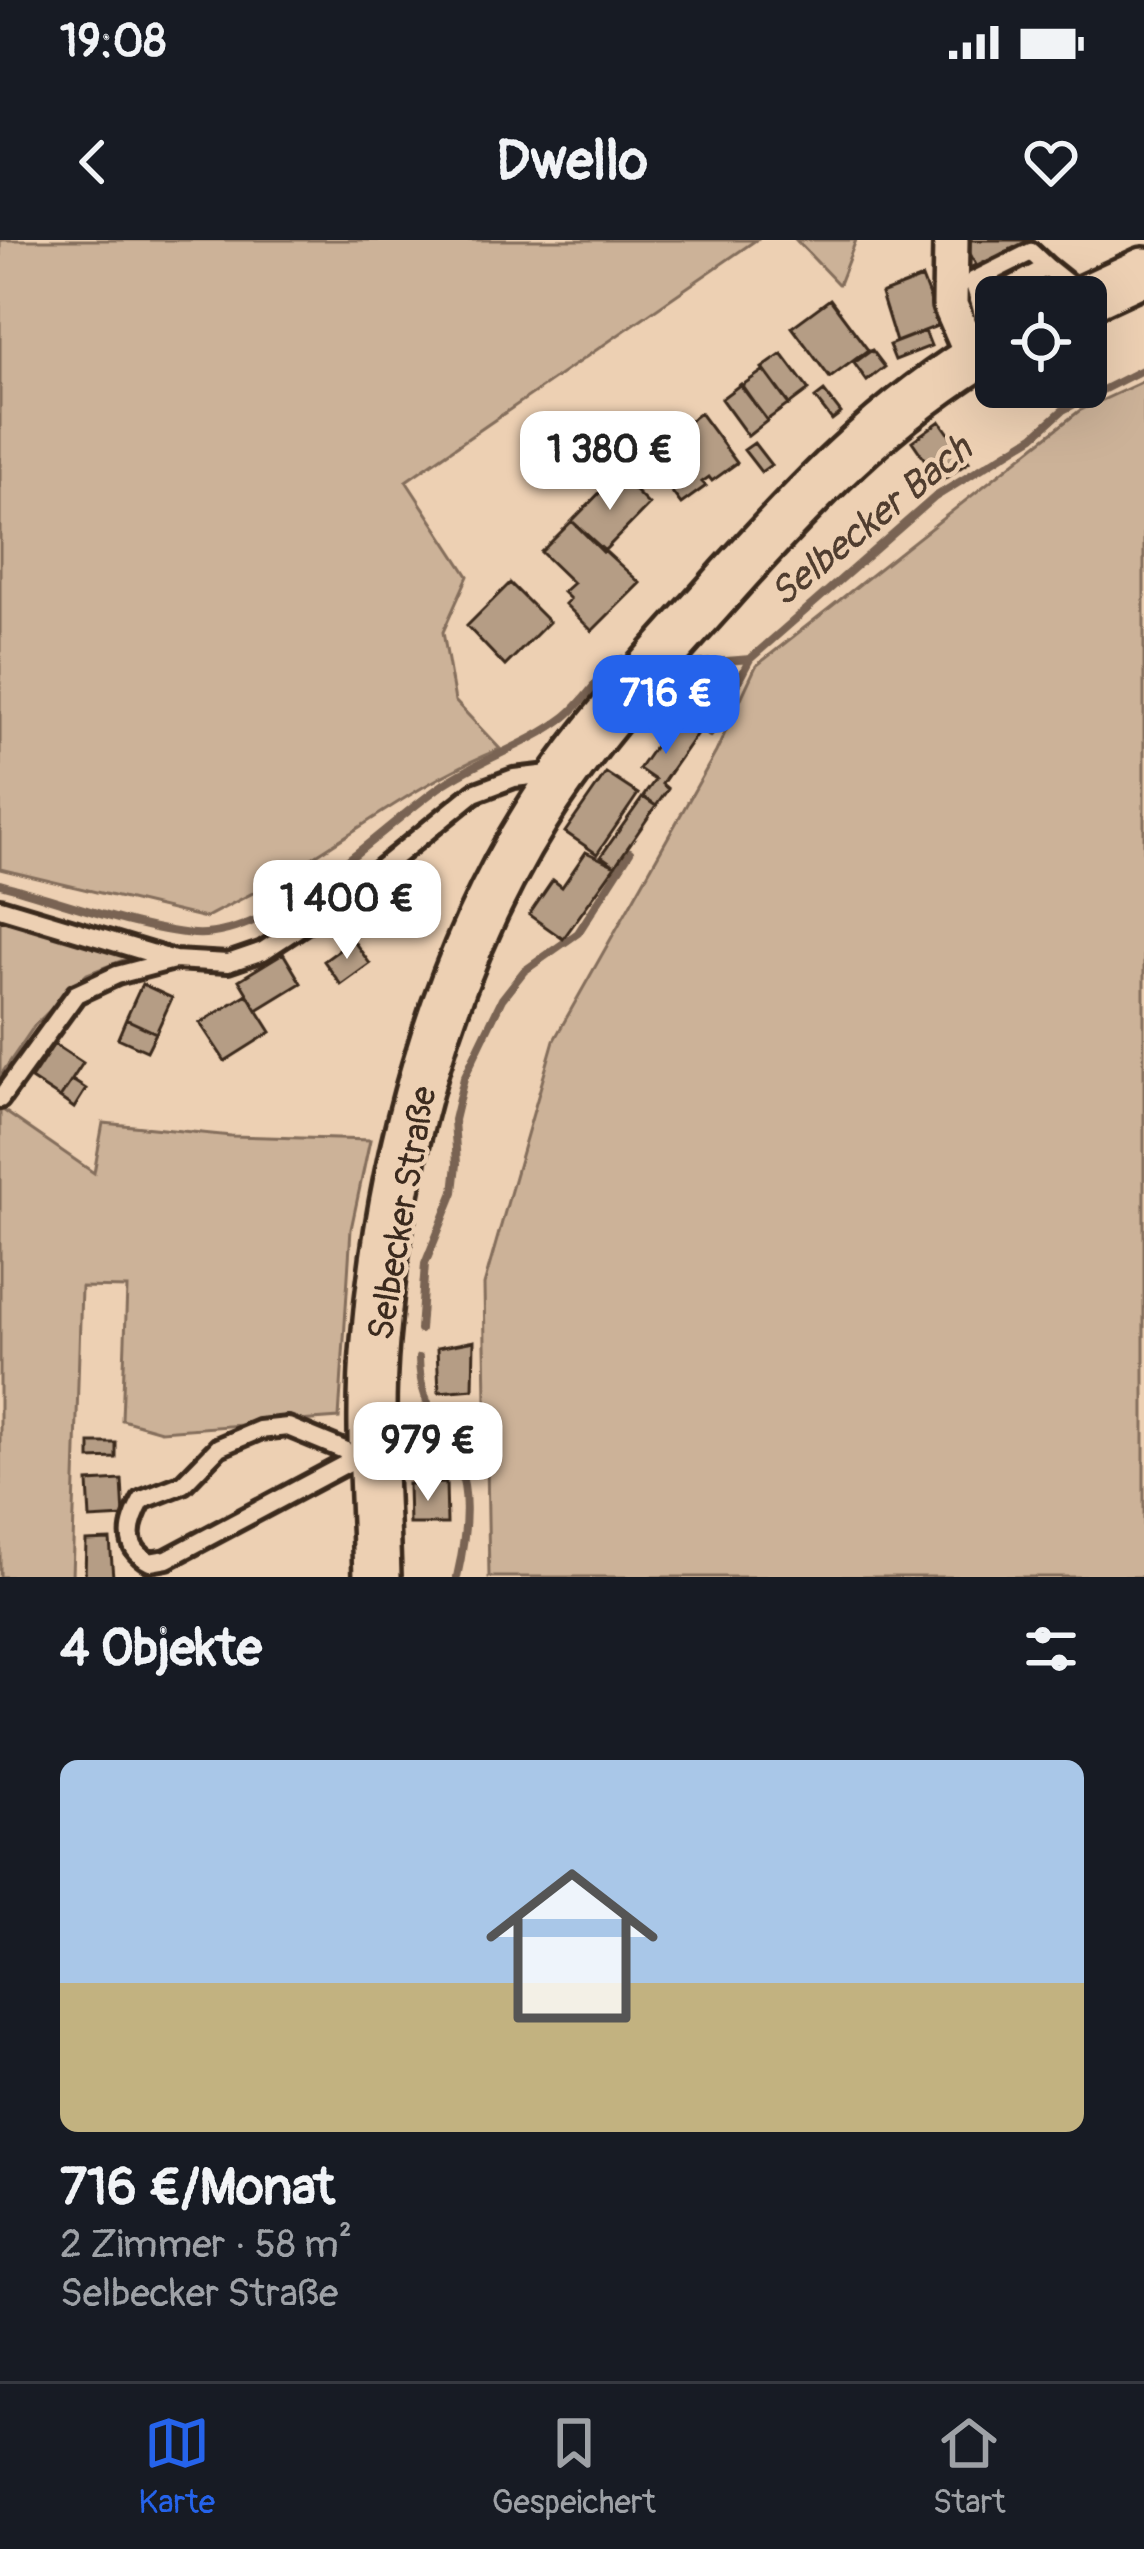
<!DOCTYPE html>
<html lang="de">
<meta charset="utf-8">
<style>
body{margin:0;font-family:Pangolin,sans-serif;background:#20242c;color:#f1f3f6;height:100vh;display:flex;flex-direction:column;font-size:45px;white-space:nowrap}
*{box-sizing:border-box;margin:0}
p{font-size:39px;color:#9ea1a6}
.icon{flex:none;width:66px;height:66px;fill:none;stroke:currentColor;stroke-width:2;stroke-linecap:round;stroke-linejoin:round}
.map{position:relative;height:1337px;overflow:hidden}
.side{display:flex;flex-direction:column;background:#171b24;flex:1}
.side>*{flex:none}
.controls{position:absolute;left:975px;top:36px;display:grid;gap:24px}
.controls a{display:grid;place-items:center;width:132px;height:132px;border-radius:18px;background:#171b24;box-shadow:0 12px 48px #0002;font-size:60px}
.price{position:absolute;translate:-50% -102px;padding:0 27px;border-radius:24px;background:#fff;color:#222;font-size:39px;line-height:78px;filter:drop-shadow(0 3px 6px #0008)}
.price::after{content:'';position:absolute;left:50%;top:72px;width:36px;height:27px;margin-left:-18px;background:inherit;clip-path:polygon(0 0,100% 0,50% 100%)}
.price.current{background:#2563eb;color:#fff}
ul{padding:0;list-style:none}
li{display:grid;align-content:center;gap:24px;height:636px;padding:0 60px}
li span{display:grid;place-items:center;height:372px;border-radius:18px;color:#555}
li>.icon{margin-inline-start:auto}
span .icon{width:216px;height:216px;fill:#fffc;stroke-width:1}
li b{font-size:51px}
h2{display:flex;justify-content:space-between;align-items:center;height:144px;padding:0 60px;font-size:51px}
.status{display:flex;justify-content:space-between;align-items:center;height:84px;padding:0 60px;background:#171b24;direction:ltr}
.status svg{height:33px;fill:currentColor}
header{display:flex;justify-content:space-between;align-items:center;height:156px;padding:0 60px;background:#171b24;font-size:54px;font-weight:700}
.menu{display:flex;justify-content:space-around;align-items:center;height:168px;border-top:3px solid #363941;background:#171b24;font-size:33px;color:#9ea1a6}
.menu a{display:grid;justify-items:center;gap:6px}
.menu .current{color:#2563eb}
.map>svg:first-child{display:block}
</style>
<div class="status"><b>19:08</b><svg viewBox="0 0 49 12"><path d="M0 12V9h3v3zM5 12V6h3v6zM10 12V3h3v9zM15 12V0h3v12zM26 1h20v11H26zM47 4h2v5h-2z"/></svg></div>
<header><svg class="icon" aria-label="back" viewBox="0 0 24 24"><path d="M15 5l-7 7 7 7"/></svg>Dwello<svg class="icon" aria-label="heart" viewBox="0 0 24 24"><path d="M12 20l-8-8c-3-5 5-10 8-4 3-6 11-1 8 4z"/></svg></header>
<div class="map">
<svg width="1144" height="1337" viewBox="0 0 1144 1337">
<rect width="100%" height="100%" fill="#edd0b3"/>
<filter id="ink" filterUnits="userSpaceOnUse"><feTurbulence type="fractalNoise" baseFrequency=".00833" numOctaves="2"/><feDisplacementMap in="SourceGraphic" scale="24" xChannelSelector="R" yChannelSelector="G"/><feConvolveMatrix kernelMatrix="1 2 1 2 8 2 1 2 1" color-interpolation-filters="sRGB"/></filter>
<g filter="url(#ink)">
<path fill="#ccb298" stroke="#846e5b" stroke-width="3" d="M 0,0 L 756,0 L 406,241 L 468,336 L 443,392 L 455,461 L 500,509 C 422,540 359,590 288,633 C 262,650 232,663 205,678 L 0,629 Z
M 796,0 L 856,0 L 839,44 L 838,44 Z
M 1144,141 L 1144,1337 L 489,1337 L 484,1045 L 554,800 L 716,512 L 756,426 L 1079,171 Z
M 0,676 L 134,716 L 87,734 L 35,785 L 0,836 Z
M 0,868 L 94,933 L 103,883 L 231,896 L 370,900 L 351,989 L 339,1178 L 161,1191 L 122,1180 L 127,1048 L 81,1047 L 72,1337 L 0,1337 Z"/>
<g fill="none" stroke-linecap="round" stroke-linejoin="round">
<path stroke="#796452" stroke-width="8" d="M 692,424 L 750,419 L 935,257 L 1034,196 L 1063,170 L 1144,129
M 710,494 L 750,419
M 0,644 C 49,657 159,697 205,694 C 286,688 380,588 444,544 C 483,518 528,505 565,477 C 586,461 601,431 622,419
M 420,1090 L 425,1024 L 454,952 L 457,924 L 454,880 L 464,838 L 502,759 L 524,731 L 578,693 L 630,612
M 419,1118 C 420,1168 441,1181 458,1223 C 472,1257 465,1302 457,1337"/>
</g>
<path fill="#b59d85" stroke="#3b2a1e" stroke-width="3" d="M 963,0 L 1034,0 L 978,29 Z
M 1020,7 L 1041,46 L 1020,57 L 996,57 L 994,71 L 970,28 L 975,25 L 978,29 Z
M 922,38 L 940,85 L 896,102 L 881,54 Z
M 830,59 L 868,110 L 830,138 L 792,87 Z
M 925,91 L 931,106 L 895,120 L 889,105 Z
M 872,110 L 885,127 L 867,141 L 854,123 Z
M 782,114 L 809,150 L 789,165 L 762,128 Z
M 764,130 L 789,164 L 767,180 L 741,146 Z
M 741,144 L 767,181 L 748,196 L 721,159 Z
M 824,151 L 841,173 L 832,180 L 815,158 Z
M 700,173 L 737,223 L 712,241 L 709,237 L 702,242 L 706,246 L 681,264 L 644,215 L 682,181 L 684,185 Z
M 940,181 L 969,222 L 940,242 L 912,201 Z
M 754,203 L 771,225 L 761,232 L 744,210 Z
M 618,234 L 649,265 L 603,312 L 572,281 Z
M 572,281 L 640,343 L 592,391 L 565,364 L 570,359 L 563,352 L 573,343 L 541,312 Z
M 510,343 L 549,382 L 505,426 L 467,386 Z
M 675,477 L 698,492 L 662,544 L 668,549 L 656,566 L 643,557 L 655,540 L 639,529 Z
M 606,533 L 638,554 L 597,614 L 565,592 Z
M 643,557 L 656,566 L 615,626 L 601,616 Z
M 586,612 L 615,626 L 563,699 L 529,675 L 553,640 L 562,647 Z
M 353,700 L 370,724 L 341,745 L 324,721 Z
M 283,713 L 301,743 L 257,770 L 239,740 Z
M 142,744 L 172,758 L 156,793 L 126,779 Z
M 247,754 L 271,792 L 225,821 L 200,783 Z
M 126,779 L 156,793 L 147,811 L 118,798 Z
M 54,804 L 83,823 L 60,858 L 31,839 Z
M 72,840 L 86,849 L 74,868 L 60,858 Z
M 474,1101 L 473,1149 L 439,1152 L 437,1108 Z
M 90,1203 L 116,1203 L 116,1218 L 90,1219 Z
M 122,1240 L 124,1277 L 90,1279 L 88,1242 Z
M 446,1243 L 447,1284 L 409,1284 L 408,1244 Z
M 110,1300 L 113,1337 L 85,1337 L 86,1301 Z"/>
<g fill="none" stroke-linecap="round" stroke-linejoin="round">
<g stroke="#3b2a1e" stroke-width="26">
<path id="service" d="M 980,63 L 973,41 L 1031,12 L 1047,27
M 991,106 L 980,63 L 1047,27 L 1082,55
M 0,668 L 174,720 L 228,723 L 263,711 L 347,656 L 474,553 L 514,538 L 558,533
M 0,859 L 76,754 L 117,735 L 174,720
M 352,1220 L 344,1210 L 288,1187 L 259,1190 L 219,1207 L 183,1244 L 142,1260 C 129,1284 122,1307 150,1322 L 167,1319 L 368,1212"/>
</g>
<g stroke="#3b2a1e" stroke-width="42">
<path id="minor" d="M 951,0 L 950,65 L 973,118"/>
</g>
<g stroke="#3b2a1e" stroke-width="54">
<path id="secondary" d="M 1086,58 L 1144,31
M 377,1337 C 375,1259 368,1179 375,1101 C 390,921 440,730 536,576 C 585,497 651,427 713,358 C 798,262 884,170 996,105"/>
</g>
<use href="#service" stroke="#edd0b3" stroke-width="16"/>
<use href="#minor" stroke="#edd0b3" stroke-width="33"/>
<use href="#secondary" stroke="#edd0b3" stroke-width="45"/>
</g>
</g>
<g text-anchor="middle" stroke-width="9" stroke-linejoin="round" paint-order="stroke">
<g font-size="36" fill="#3b2a1e" stroke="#edd0b3">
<text transform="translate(401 973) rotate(-80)" y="13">Selbecker Straße</text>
</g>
<g font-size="39" font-style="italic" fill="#503d2f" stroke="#edd0b3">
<text transform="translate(870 280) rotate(-39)" y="14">Selbecker Bach</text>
</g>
</g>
</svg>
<div class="controls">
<a><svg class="icon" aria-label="locate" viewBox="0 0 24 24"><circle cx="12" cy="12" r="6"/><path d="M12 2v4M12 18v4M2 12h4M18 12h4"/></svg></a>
</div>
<b class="price" style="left:610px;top:273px">1 380 €</b>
<b class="price current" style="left:666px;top:517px">716 €</b>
<b class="price" style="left:347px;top:722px">1 400 €</b>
<b class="price" style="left:428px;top:1264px">979 €</b>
</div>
<section class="side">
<h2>4 Objekte<svg class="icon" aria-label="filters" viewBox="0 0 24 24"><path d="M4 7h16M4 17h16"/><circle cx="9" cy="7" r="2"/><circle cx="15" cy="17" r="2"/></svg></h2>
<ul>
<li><span style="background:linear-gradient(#a9c7e8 60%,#c2b280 0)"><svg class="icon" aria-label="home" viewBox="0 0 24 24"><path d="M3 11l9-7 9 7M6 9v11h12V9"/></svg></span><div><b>716 €/Monat</b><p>2 Zimmer · 58 m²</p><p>Selbecker Straße</p></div></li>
</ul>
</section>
<nav class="menu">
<a class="current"><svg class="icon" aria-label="map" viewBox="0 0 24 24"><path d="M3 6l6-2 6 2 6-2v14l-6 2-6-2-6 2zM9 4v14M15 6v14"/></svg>Karte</a>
<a><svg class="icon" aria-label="saved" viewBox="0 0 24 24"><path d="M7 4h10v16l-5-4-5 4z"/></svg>Gespeichert</a>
<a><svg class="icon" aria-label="home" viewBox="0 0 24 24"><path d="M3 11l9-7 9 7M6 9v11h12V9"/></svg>Start</a>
</nav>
